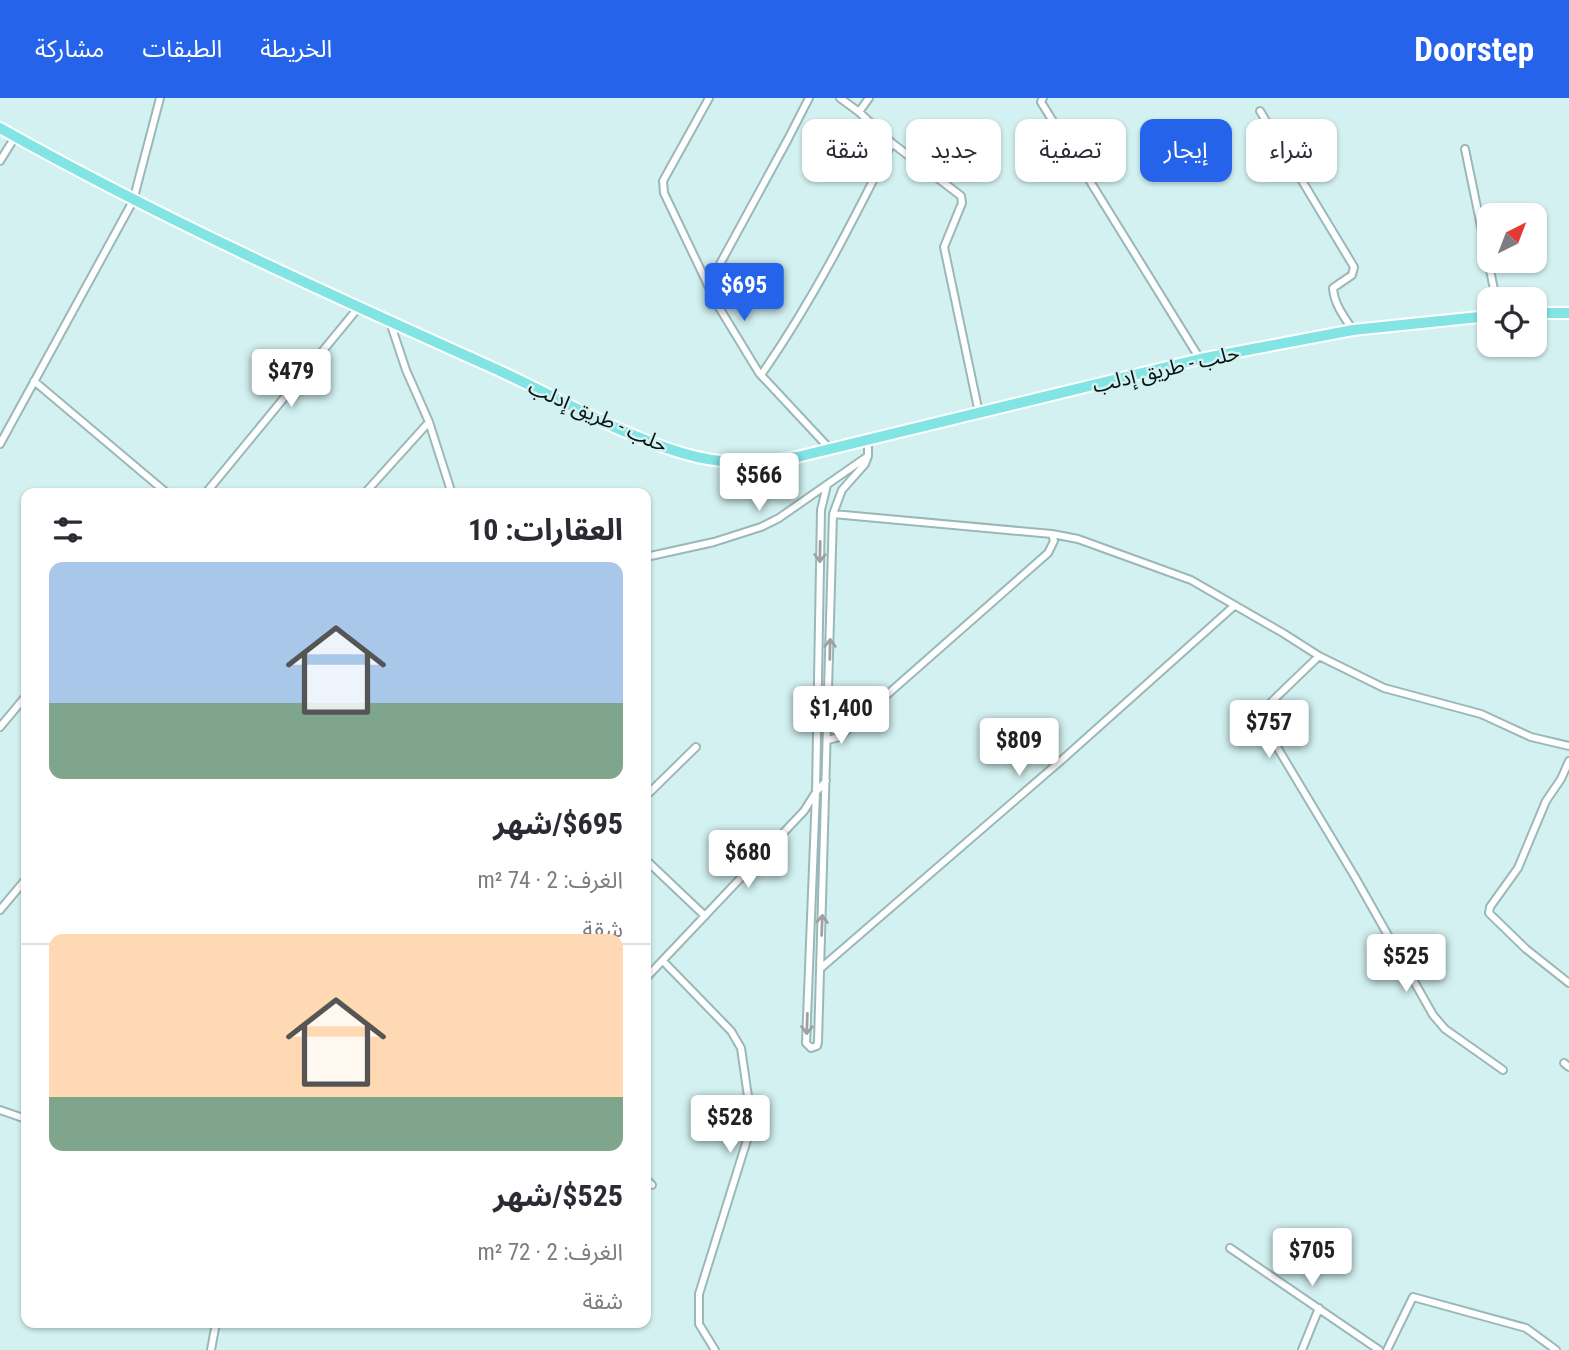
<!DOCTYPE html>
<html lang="ar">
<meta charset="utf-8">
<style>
body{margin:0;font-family:"Roboto Condensed","Noto Sans Arabic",sans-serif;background:#f7f7f7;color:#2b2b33;direction:rtl;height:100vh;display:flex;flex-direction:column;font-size:26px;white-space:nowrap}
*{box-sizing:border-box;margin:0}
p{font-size:23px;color:#7c7c81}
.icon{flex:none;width:38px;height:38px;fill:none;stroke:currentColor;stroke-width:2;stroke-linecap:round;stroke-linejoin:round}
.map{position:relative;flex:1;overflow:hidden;direction:ltr}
.side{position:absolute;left:21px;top:390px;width:630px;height:840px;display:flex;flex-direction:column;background:#fff;border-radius:14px;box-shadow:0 2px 5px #0004;direction:rtl}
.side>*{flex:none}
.banner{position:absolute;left:672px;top:21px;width:665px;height:63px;direction:rtl;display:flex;gap:14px}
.needle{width:46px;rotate:42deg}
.tools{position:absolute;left:1477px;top:105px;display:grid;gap:14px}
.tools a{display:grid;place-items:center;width:70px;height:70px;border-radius:14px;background:#fff;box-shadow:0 2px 5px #0004;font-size:35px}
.price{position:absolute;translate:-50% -60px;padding:0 16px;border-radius:7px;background:#fff;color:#222;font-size:23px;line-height:46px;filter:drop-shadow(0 2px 4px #0008)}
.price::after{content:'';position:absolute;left:50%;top:42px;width:21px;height:16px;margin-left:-10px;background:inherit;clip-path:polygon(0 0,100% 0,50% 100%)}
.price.selected{background:#2563eb;color:#fff}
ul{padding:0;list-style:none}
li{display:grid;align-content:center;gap:14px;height:371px;padding:0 28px}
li+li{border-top:2px solid #e1e1e2}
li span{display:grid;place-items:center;height:217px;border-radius:14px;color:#555}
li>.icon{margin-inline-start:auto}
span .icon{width:126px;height:126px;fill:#fffc;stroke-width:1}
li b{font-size:30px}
h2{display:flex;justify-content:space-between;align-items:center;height:84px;padding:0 28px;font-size:30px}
.pill{padding:0 24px;border-radius:14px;background:#fff;box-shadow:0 2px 5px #0004;font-size:24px;line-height:63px}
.pill.selected{background:#2563eb;color:#fff}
header{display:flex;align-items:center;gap:42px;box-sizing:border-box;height:98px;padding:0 35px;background:#2563eb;color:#fff}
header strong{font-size:33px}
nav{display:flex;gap:38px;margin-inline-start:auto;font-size:24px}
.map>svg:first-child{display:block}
</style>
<header>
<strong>Doorstep</strong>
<nav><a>الخريطة</a><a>الطبقات</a><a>مشاركة</a></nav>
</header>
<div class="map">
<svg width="1569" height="1252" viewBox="0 0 1569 1252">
<rect width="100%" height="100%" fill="#d3f1f1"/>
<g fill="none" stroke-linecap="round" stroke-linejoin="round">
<g stroke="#9bb8b8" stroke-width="10">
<path id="minor" d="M 709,0 L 663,83 L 664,95 L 717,206 L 759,275 L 830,351
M 840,0 L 859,14 L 892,45 L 961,98 L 962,105 L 944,149 L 979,315
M 1043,0 L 1041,4 L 1200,261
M 1260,13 L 1354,169 L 1352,177 L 1333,190 C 1334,206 1344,219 1353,232
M 859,14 L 869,0
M 1465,51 L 1496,201
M 0,63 L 15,39
M 708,188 L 788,41 L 809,0
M 390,224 L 406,272 L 429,324 L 452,396
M 761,277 C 812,204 852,125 892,45
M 34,283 L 168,396
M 0,346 L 133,103 L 160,0
M 827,387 L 821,412 L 816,694 L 806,945 L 811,950 L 817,948 L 818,944 L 833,416 L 842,392 L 865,366 L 868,358
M 205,396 L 358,210
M 364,396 L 429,324
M 833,416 L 1052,436 L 1078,441 L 1191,482 L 1283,535 L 1319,558 L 1384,590 L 1481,616 L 1531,639 L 1569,648
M 646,459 L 714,444 L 761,429 L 779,420 L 868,358 L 868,343
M 1319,558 L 1262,613 L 1262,624 L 1355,779 L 1433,917 L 1445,931 L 1503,972
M 0,629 L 26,598
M 828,642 L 839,639 L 1048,455 L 1054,443 L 1052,436
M 1569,663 L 1561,681 L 1546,703 L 1518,770 L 1490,809 L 1489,815 L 1526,851 L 1569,885
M 646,698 L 696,649
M 646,762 L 705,818
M 0,812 L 26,781
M 663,863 L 731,933 L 741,950 L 752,1026 L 699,1196 L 699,1226 L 715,1252
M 821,870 L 1064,660 L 1234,508
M 646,880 L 804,713 L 816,694 L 826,683
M 1564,965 L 1569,969
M 0,1012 L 26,1021
M 646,1081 L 652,1087
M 1230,1150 L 1379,1252
M 211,1252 L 216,1225
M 1302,1252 L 1319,1210
M 1387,1252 L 1413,1199 L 1526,1230 L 1556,1252"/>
</g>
<g stroke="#fff" stroke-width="14">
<path id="trunk" d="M 0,30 C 158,119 324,194 489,268 C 552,296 617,336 682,355 C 721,367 757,366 797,359 L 1200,261 L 1353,232 L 1489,218
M 1535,215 L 1569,215"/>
</g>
<use href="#minor" stroke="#fff" stroke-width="6"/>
<use href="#trunk" stroke="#83e4e4" stroke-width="10"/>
</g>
<defs><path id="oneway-shaft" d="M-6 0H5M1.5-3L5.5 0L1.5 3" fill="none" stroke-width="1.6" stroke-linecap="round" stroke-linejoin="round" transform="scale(1.75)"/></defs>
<g stroke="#9da1a1">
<use href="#oneway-shaft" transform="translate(820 454) rotate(91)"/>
<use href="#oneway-shaft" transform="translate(830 551) rotate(-89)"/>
<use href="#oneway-shaft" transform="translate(822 827) rotate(-88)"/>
<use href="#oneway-shaft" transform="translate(807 926) rotate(92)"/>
</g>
<g text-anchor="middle" stroke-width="5" stroke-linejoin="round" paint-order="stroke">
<g font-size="21" fill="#091414" stroke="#d3f1f1">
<text transform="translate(1166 271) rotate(-13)" y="7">حلب - طريق إدلب</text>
<text transform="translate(598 318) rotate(24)" y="7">حلب - طريق إدلب</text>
</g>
</g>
</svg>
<div class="tools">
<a><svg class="needle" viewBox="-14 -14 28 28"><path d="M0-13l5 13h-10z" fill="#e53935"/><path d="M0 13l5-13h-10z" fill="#7c7c81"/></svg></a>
<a><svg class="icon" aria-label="locate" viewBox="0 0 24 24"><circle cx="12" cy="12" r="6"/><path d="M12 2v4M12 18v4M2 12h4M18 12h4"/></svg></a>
</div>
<b class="price selected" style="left:744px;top:225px">$695</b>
<b class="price" style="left:291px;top:311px">$479</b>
<b class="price" style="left:759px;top:415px">$566</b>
<b class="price" style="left:841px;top:648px">$1,400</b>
<b class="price" style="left:1269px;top:662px">$757</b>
<b class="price" style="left:1019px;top:680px">$809</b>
<b class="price" style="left:748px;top:792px">$680</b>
<b class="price" style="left:1406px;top:896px">$525</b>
<b class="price" style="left:730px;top:1057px">$528</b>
<b class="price" style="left:1312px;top:1190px">$705</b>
<div class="banner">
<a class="pill">شراء</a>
<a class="pill selected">إيجار</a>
<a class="pill">تصفية</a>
<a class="pill">جديد</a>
<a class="pill">شقة</a>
</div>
<section class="side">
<h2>العقارات: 10<svg class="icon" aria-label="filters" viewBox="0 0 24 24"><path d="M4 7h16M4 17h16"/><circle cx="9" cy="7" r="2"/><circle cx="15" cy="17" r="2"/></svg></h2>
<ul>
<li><span style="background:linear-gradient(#a9c7e8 65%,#7fa58c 0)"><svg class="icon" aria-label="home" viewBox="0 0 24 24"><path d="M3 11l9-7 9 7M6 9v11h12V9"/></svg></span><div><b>$695/شهر</b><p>الغرف: 2 · 74 m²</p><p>شقة</p></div></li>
<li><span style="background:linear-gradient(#ffd9b3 75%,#7fa58c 0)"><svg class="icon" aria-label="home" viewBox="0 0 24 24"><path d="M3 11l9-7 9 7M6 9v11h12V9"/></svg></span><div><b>$525/شهر</b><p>الغرف: 2 · 72 m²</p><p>شقة</p></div></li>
</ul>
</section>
</div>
